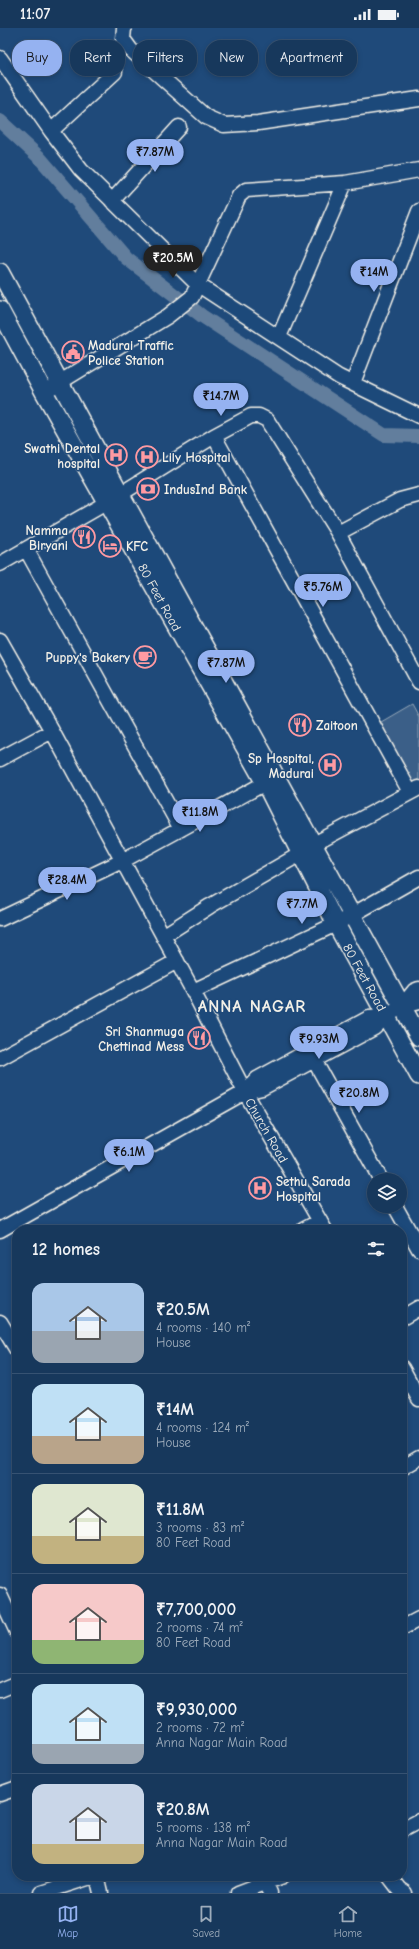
<!DOCTYPE html>
<meta charset="utf-8">
<style>
body{margin:0;font-family:"Comic Neue",sans-serif;background:#203f62;color:#f1f3f6;height:100vh;display:flex;flex-direction:column;font-size:15px;white-space:nowrap}
*{box-sizing:border-box;margin:0}
p{font-size:13px;color:#9eacbb}
.icon{flex:none;width:22px;height:22px;fill:none;stroke:currentColor;stroke-width:2;stroke-linecap:round;stroke-linejoin:round}
.map{position:relative;flex:1;overflow:hidden}
.sheet{position:absolute;left:12px;top:1197px;width:395px;height:656px;display:flex;flex-direction:column;background:#17385c;border-radius:16px;box-shadow:0 2px 6px #0003,0 0 0 1px #365272}
.sheet>*{flex:none}
.guide{position:absolute;left:12px;top:12px;width:395px;height:36px;display:flex;gap:8px}
.tools{position:absolute;left:367px;top:1145px;display:grid;gap:8px}
.tools a{display:grid;place-items:center;width:40px;height:40px;border-radius:50%;background:#17385c;box-shadow:0 2px 6px #0003,0 0 0 1px #365272;font-size:20px}
.price{position:absolute;translate:-50% -34px;padding:0 9px;border-radius:14px;background:#95b2f1;color:#111;font-size:13px;line-height:26px;filter:drop-shadow(0 1px 2px #0008)}
.price::after{content:'';position:absolute;left:50%;top:24px;width:12px;height:9px;margin-left:-6px;background:inherit;clip-path:polygon(0 0,100% 0,50% 100%)}
.price.active{background:#222;color:#fff}
ul{padding:0;list-style:none}
li{display:flex;align-items:center;gap:12px;height:100px;padding:0 20px}
li+li{border-top:1px solid #365272}
li span{display:grid;place-items:center;flex:none;width:112px;height:80px;border-radius:12px;color:#555}
li>.icon{margin-inline-start:auto}
span .icon{width:48px;height:48px;fill:#fffc;stroke-width:1}
li b{font-size:17px}
h2{display:flex;justify-content:space-between;align-items:center;height:48px;padding:0 20px;font-size:17px}
.pill{padding:0 14px;border-radius:16px;background:#17385c;box-shadow:0 2px 6px #0003,0 0 0 1px #365272;font-size:14px;line-height:36px}
.pill.active{background:#95b2f1;color:#111}
.status{display:flex;justify-content:space-between;align-items:center;height:28px;padding:0 20px;background:#17385c;direction:ltr}
.status svg{height:11px;fill:currentColor}
.dock{display:flex;justify-content:space-around;align-items:center;height:56px;border-top:1px solid #365272;background:#17385c;font-size:11px;color:#9eacbb}
.dock a{display:grid;justify-items:center;gap:2px}
.dock .active{color:#95b2f1}
.map>svg:first-child{display:block}
</style>
<div class="status"><b>11:07</b><svg viewBox="0 0 49 12"><path d="M0 12V9h3v3zM5 12V6h3v6zM10 12V3h3v9zM15 12V0h3v12zM26 1h20v11H26zM47 4h2v5h-2z"/></svg></div>
<div class="map">
<svg width="419" height="1865" viewBox="0 0 419 1865">
<rect width="100%" height="100%" fill="#1f4a7a"/>
<filter id="ink" filterUnits="userSpaceOnUse"><feTurbulence type="fractalNoise" baseFrequency=".025" numOctaves="2"/><feDisplacementMap in="SourceGraphic" scale="8" xChannelSelector="R" yChannelSelector="G"/><feConvolveMatrix kernelMatrix="1 2 1 2 8 2 1 2 1" color-interpolation-filters="sRGB"/></filter>
<g filter="url(#ink)">
<path fill="#3a5f88" stroke="#97a8b8" d="M 412,676 L 419,689 L 419,755 L 403,763 L 369,701 Z"/>
<g fill="none" stroke-linecap="round" stroke-linejoin="round">
<path stroke="#627e9d" stroke-width="14" d="M 0,93 L 39,129 L 126,230 L 202,288 L 384,407 L 419,408"/>
<g stroke="#f4f1e8" stroke-width="17">
<path id="minor" d="M 124,0 L 123,11 L 131,22 L 206,89 L 224,97 L 258,95 L 419,71
M 0,30 L 51,103 L 81,142 L 197,256 L 339,349 L 419,388
M 51,103 L 115,44
M 112,173 L 179,99
M 279,309 L 345,155
M 353,355 L 419,183
M 44,364 L 168,288 L 192,269 L 239,168 L 246,162 L 345,155 L 419,142
M 214,408 L 410,764
M 338,505 L 419,654
M 26,521 L 181,801
M 0,536 L 106,475 L 214,408 L 251,388 L 259,388 L 267,392 L 338,505 L 400,472 L 419,467
M 0,612 L 52,703 L 193,963 L 245,1064 L 325,1202
M 0,731 L 52,703
M 0,891 L 122,833 L 265,755
M 163,908 L 210,878 L 302,825 L 314,816 L 419,760
M 419,961 L 414,963 L 402,978 L 419,974
M 193,963 L 336,896 L 419,849
M 0,1030 L 177,933
M 314,1032 L 381,1152
M 245,1064 L 257,1051 L 369,990 L 386,989
M 395,1178 L 419,1221
M 0,1202 L 245,1064 L 262,1060 L 374,1000 L 386,989 L 402,978
M 303,1202 L 320,1193
M 402,1290 L 419,1280
M 0,1294 L 17,1322
M 402,1340 L 419,1371
M 402,1440 L 419,1430
M 0,1567 L 17,1604
M 402,1600 L 419,1591
M 0,1662 L 17,1655
M 0,1766 L 17,1760
M 402,1802 L 419,1793
M 97,1848 L 101,1865
M 389,1848 L 399,1861 L 405,1865
M 265,1854 L 270,1865
M 41,1865 L 94,1848
M 238,1865 L 283,1848"/>
</g>
<g stroke="#f4f1e8" stroke-width="20">
<path id="major" d="M 0,244 L 120,465 L 419,1009
M 0,282 L 44,364 L 265,755 L 336,896 L 419,1048"/>
</g>
<use href="#minor" stroke="#1f4a7a" stroke-width="14"/>
<use href="#major" stroke="#1f4a7a" stroke-width="17"/>
</g>
</g>
<defs>
<g id="civic-ring" transform="scale(1.15)"><circle r="9.5" fill="#1f4a7a" stroke="#ff9aa2" stroke-width="1.5"/><path d="M-.6-6.5H3V-4.5H.6V-3L4-1V1h2V6H-6V1h2V-1L-.6-3ZM-1.2 2.5V6h2.4V2.5Z" fill="#ff9aa2"/></g>
<g id="hospital-ring" transform="scale(1.15)"><circle r="9.5" fill="#1f4a7a" stroke="#ff9aa2" stroke-width="1.5"/><path d="M-5-5h3v3.5h4V-5h3V5h-3V1.5h-4V5h-3Z" fill="#ff9aa2"/></g>
<g id="bank-ring" transform="scale(1.15)"><circle r="9.5" fill="#1f4a7a" stroke="#ff9aa2" stroke-width="1.5"/><path d="M-6-4H6V4H-6ZM0-2.3a2.3 2.3 0 1 0 0 4.6a2.3 2.3 0 1 0 0-4.6Z" fill="#ff9aa2"/></g>
<g id="restaurant-ring" transform="scale(1.15)"><circle r="9.5" fill="#1f4a7a" stroke="#ff9aa2" stroke-width="1.5"/><path d="M-5-6h1v4h1v-4h1v4h1v-4h1v5L-1.5 .5V6h-2V.5L-5-1ZM5-6V6H3V1.5H1.5Q1.5-4 5-6Z" fill="#ff9aa2"/></g>
<g id="hotel-ring" transform="scale(1.15)"><circle r="9.5" fill="#1f4a7a" stroke="#ff9aa2" stroke-width="1.5"/><path d="M-6-4.5h1.5V1H6V5H4.5V3h-9V5H-6ZM-4 0a1.8 1.8 0 1 1 3.6 0ZM.5 0V-2.5h3Q6-2.5 6 0Z" fill="#ff9aa2"/></g>
<g id="cafe-ring" transform="scale(1.15)"><circle r="9.5" fill="#1f4a7a" stroke="#ff9aa2" stroke-width="1.5"/><path d="M-5.5-4.5H6V0H3Q3 3.5 0 3.5H-2.5Q-5.5 3.5-5.5 0ZM3-3.2v2h1.7v-2ZM-6 4.5H4V6H-6Z" fill="#ff9aa2"/></g>
</defs>
<g fill-rule="evenodd">
<use href="#civic-ring" x="73" y="324"/>
<use href="#hospital-ring" x="116" y="427"/>
<use href="#hospital-ring" x="147" y="429"/>
<use href="#bank-ring" x="148" y="461"/>
<use href="#restaurant-ring" x="84" y="509"/>
<use href="#hotel-ring" x="110" y="518"/>
<use href="#cafe-ring" x="145" y="629"/>
<use href="#restaurant-ring" x="300" y="697"/>
<use href="#hospital-ring" x="330" y="737"/>
<use href="#restaurant-ring" x="199" y="1010"/>
<use href="#hospital-ring" x="260" y="1160"/>
</g>
<g text-anchor="middle" stroke-width="3" stroke-linejoin="round" paint-order="stroke">
<g font-size="13" font-weight="bold" fill="#f4f1e8" stroke="#1f4a7a" text-anchor="start">
<text x="88" y="322">Madurai Traffic<tspan x="88" dy="15">Police Station</tspan></text>
<text x="100" y="425" text-anchor="end">Swathi Dental<tspan x="100" dy="15">hospital</tspan></text>
<text x="162" y="434">Lily Hospital</text>
<text x="164" y="466">IndusInd Bank</text>
<text x="68" y="507" text-anchor="end">Namma<tspan x="68" dy="15">Biryani</tspan></text>
<text x="126" y="523">KFC</text>
<text x="130" y="634" text-anchor="end">Puppy's Bakery</text>
<text x="316" y="702">Zaitoon</text>
<text x="314" y="735" text-anchor="end">Sp Hospital,<tspan x="314" dy="15">Madurai</tspan></text>
<text x="184" y="1008" text-anchor="end">Sri Shanmuga<tspan x="184" dy="15">Chettinad Mess</tspan></text>
<text x="276" y="1158">Sethu Sarada<tspan x="276" dy="15">Hospital</tspan></text>
</g>
<g font-size="13" fill="#f4f1e8" stroke="#1f4a7a">
<text transform="translate(160 569) rotate(61)" y="5">80 Feet Road</text>
<text transform="translate(365 949) rotate(61)" y="5">80 Feet Road</text>
<text transform="translate(267 1102) rotate(60)" y="5">Church Road</text>
</g>
<g font-size="17" font-weight="bold" letter-spacing="1" fill="#f4f1e8" stroke="#1f4a7a">
<text x="252" y="984">ANNA NAGAR</text>
</g>
</g>
</svg>
<div class="tools">
<a><svg class="icon" aria-label="layers" viewBox="0 0 24 24"><path d="M12 4l9 5-9 5-9-5zM3 14l9 5 9-5"/></svg></a>
</div>
<b class="price" style="left:155px;top:145px">₹7.87M</b>
<b class="price active" style="left:173px;top:251px">₹20.5M</b>
<b class="price" style="left:374px;top:265px">₹14M</b>
<b class="price" style="left:221px;top:389px">₹14.7M</b>
<b class="price" style="left:323px;top:580px">₹5.76M</b>
<b class="price" style="left:226px;top:656px">₹7.87M</b>
<b class="price" style="left:200px;top:805px">₹11.8M</b>
<b class="price" style="left:67px;top:873px">₹28.4M</b>
<b class="price" style="left:302px;top:897px">₹7.7M</b>
<b class="price" style="left:319px;top:1032px">₹9.93M</b>
<b class="price" style="left:359px;top:1086px">₹20.8M</b>
<b class="price" style="left:129px;top:1145px">₹6.1M</b>
<div class="guide">
<a class="pill active">Buy</a>
<a class="pill">Rent</a>
<a class="pill">Filters</a>
<a class="pill">New</a>
<a class="pill">Apartment</a>
</div>
<section class="sheet">
<h2>12 homes<svg class="icon" aria-label="filters" viewBox="0 0 24 24"><path d="M4 7h16M4 17h16"/><circle cx="9" cy="7" r="2"/><circle cx="15" cy="17" r="2"/></svg></h2>
<ul>
<li><span style="background:linear-gradient(#a9c7e8 60%,#9aa5b1 0)"><svg class="icon" aria-label="home" viewBox="0 0 24 24"><path d="M3 11l9-7 9 7M6 9v11h12V9"/></svg></span><div><b>₹20.5M</b><p>4 rooms · 140 m²</p><p>House</p></div></li>
<li><span style="background:linear-gradient(#bfe0f5 65%,#b9a48a 0)"><svg class="icon" aria-label="home" viewBox="0 0 24 24"><path d="M3 11l9-7 9 7M6 9v11h12V9"/></svg></span><div><b>₹14M</b><p>4 rooms · 124 m²</p><p>House</p></div></li>
<li><span style="background:linear-gradient(#dfe7d0 65%,#c2b280 0)"><svg class="icon" aria-label="home" viewBox="0 0 24 24"><path d="M3 11l9-7 9 7M6 9v11h12V9"/></svg></span><div><b>₹11.8M</b><p>3 rooms · 83 m²</p><p>80 Feet Road</p></div></li>
<li><span style="background:linear-gradient(#f6c9c9 70%,#8fb573 0)"><svg class="icon" aria-label="home" viewBox="0 0 24 24"><path d="M3 11l9-7 9 7M6 9v11h12V9"/></svg></span><div><b>₹7,700,000</b><p>2 rooms · 74 m²</p><p>80 Feet Road</p></div></li>
<li><span style="background:linear-gradient(#bfe0f5 75%,#9aa5b1 0)"><svg class="icon" aria-label="home" viewBox="0 0 24 24"><path d="M3 11l9-7 9 7M6 9v11h12V9"/></svg></span><div><b>₹9,930,000</b><p>2 rooms · 72 m²</p><p>Anna Nagar Main Road</p></div></li>
<li><span style="background:linear-gradient(#c9d6e8 75%,#c2b280 0)"><svg class="icon" aria-label="home" viewBox="0 0 24 24"><path d="M3 11l9-7 9 7M6 9v11h12V9"/></svg></span><div><b>₹20.8M</b><p>5 rooms · 138 m²</p><p>Anna Nagar Main Road</p></div></li>
</ul>
</section>
</div>
<nav class="dock">
<a class="active"><svg class="icon" aria-label="map" viewBox="0 0 24 24"><path d="M3 6l6-2 6 2 6-2v14l-6 2-6-2-6 2zM9 4v14M15 6v14"/></svg>Map</a>
<a><svg class="icon" aria-label="saved" viewBox="0 0 24 24"><path d="M7 4h10v16l-5-4-5 4z"/></svg>Saved</a>
<a><svg class="icon" aria-label="home" viewBox="0 0 24 24"><path d="M3 11l9-7 9 7M6 9v11h12V9"/></svg>Home</a>
</nav>
